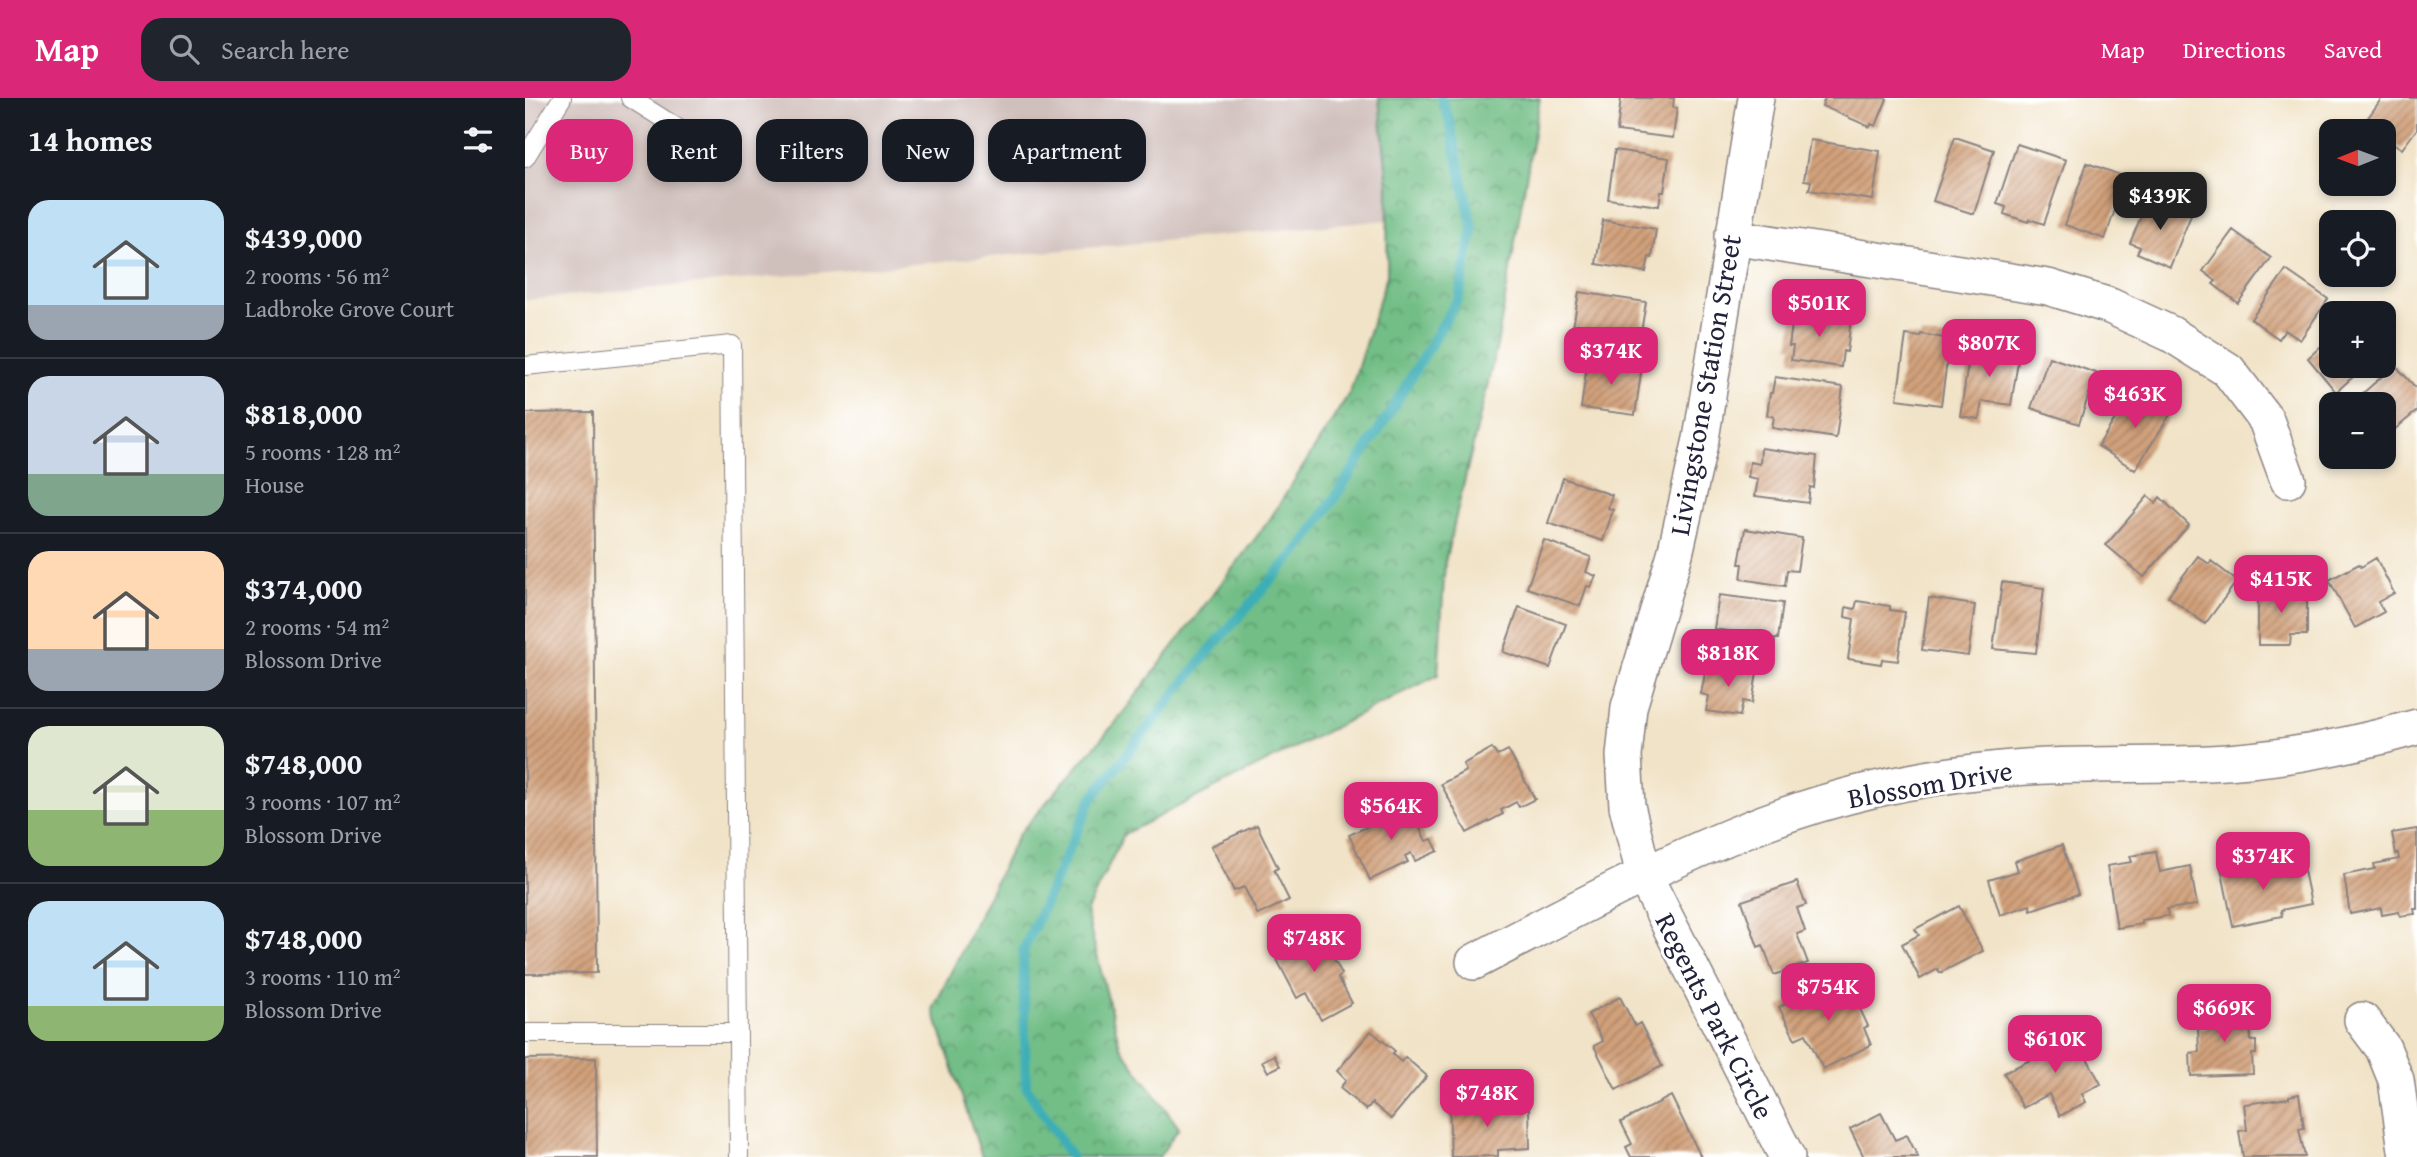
<!DOCTYPE html>
<meta charset="utf-8">
<style>
body{margin:0;font-family:"Gentium Book Plus",serif;background:#20242c;color:#f1f3f6;height:100vh;display:flex;flex-direction:column;font-size:26px;white-space:nowrap}
*{box-sizing:border-box;margin:0}
p{font-size:23px;color:#9ea1a6}
.icon{flex:none;width:38px;height:38px;fill:none;stroke:currentColor;stroke-width:2;stroke-linecap:round;stroke-linejoin:round}
.map{position:relative;flex:1;overflow:hidden}
.details{display:flex;flex-direction:column;background:#171b24;width:525px}
.details>*{flex:none}
.hud{position:absolute;left:21px;top:21px;width:665px;height:63px;display:flex;gap:14px}
.needle{width:46px;rotate:269deg}
.fabs{position:absolute;left:1794px;top:21px;display:grid;gap:14px}
.fabs a{display:grid;place-items:center;width:77px;height:77px;border-radius:14px;background:#171b24;box-shadow:0 4px 10px #0003;font-size:35px}
.price{position:absolute;translate:-50% -60px;padding:0 16px;border-radius:14px;background:#db2777;color:#fff;font-size:23px;line-height:46px;filter:drop-shadow(0 2px 4px #0008)}
.price::after{content:'';position:absolute;left:50%;top:42px;width:21px;height:16px;margin-left:-10px;background:inherit;clip-path:polygon(0 0,100% 0,50% 100%)}
.price.current{background:#222;color:#fff}
ul{padding:0;list-style:none}
li{display:flex;align-items:center;gap:21px;height:175px;padding:0 28px}
li+li{border-top:2px solid #363941}
li span{display:grid;place-items:center;flex:none;width:196px;height:140px;border-radius:21px;color:#555}
li>.icon{margin-inline-start:auto}
span .icon{width:84px;height:84px;fill:#fffc;stroke-width:1}
li b{font-size:30px}
h2{display:flex;justify-content:space-between;align-items:center;height:84px;padding:0 28px;font-size:30px}
.pill{padding:0 24px;border-radius:21px;background:#171b24;box-shadow:0 4px 10px #0003;font-size:24px;line-height:63px}
.pill.current{background:#db2777;color:#fff}
header{display:flex;align-items:center;gap:42px;box-sizing:border-box;height:98px;padding:0 35px;background:#db2777;color:#fff}
header strong{font-size:33px}
nav{display:flex;gap:38px;margin-inline-start:auto;font-size:24px}
.search{width:490px;height:63px;background:#20242c;display:flex;align-items:center;gap:18px;box-sizing:border-box;padding:0 24px;border-radius:21px;color:#9ea1a6;font-size:26px}
main{display:flex;flex:1;min-height:0}
.map>svg:first-child{display:block}
</style>
<header>
<strong>Map</strong>
<div class="search"><svg class="icon" aria-label="search" viewBox="0 0 24 24"><circle cx="10" cy="10" r="6"/><path d="M15 15l6 6"/></svg>Search here</div>
<nav><a>Map</a><a>Directions</a><a>Saved</a></nav>
</header>
<main>
<section class="details">
<h2>14 homes<svg class="icon" aria-label="filters" viewBox="0 0 24 24"><path d="M4 7h16M4 17h16"/><circle cx="9" cy="7" r="2"/><circle cx="15" cy="17" r="2"/></svg></h2>
<ul>
<li><span style="background:linear-gradient(#bfe0f5 75%,#9aa5b1 0)"><svg class="icon" aria-label="home" viewBox="0 0 24 24"><path d="M3 11l9-7 9 7M6 9v11h12V9"/></svg></span><div><b>$439,000</b><p>2 rooms · 56 m²</p><p>Ladbroke Grove Court</p></div></li>
<li><span style="background:linear-gradient(#c9d6e8 70%,#7fa58c 0)"><svg class="icon" aria-label="home" viewBox="0 0 24 24"><path d="M3 11l9-7 9 7M6 9v11h12V9"/></svg></span><div><b>$818,000</b><p>5 rooms · 128 m²</p><p>House</p></div></li>
<li><span style="background:linear-gradient(#ffd9b3 70%,#9aa5b1 0)"><svg class="icon" aria-label="home" viewBox="0 0 24 24"><path d="M3 11l9-7 9 7M6 9v11h12V9"/></svg></span><div><b>$374,000</b><p>2 rooms · 54 m²</p><p>Blossom Drive</p></div></li>
<li><span style="background:linear-gradient(#dfe7d0 60%,#8fb573 0)"><svg class="icon" aria-label="home" viewBox="0 0 24 24"><path d="M3 11l9-7 9 7M6 9v11h12V9"/></svg></span><div><b>$748,000</b><p>3 rooms · 107 m²</p><p>Blossom Drive</p></div></li>
<li><span style="background:linear-gradient(#bfe0f5 75%,#8fb573 0)"><svg class="icon" aria-label="home" viewBox="0 0 24 24"><path d="M3 11l9-7 9 7M6 9v11h12V9"/></svg></span><div><b>$748,000</b><p>3 rooms · 110 m²</p><p>Blossom Drive</p></div></li>
</ul>
</section>
<div class="map">
<svg width="1892" height="1059" viewBox="0 0 1892 1059">
<defs>
<pattern id="forest-crowns" width="20" height="18" patternUnits="userSpaceOnUse" patternTransform="scale(1.75)"><rect width="20" height="18" fill="#72be86"/><path d="M2 6a3 3 0 1 1 6 0M12 15a3 3 0 1 1 6 0" fill="none" stroke="#5d9a6f"/></pattern>
<pattern id="building-hatch" width="6" height="6" patternUnits="userSpaceOnUse" patternTransform="scale(1.75)"><rect width="6" height="6" fill="#d2a17b"/><path d="M-1 1l2-2M0 6l6-6M5 7l2-2" fill="none" stroke="#aa8366"/></pattern>
</defs>
<rect width="100%" height="100%" fill="#fff"/>
<filter id="ink" filterUnits="userSpaceOnUse"><feTurbulence type="fractalNoise" baseFrequency=".0143" numOctaves="2"/><feDisplacementMap in="SourceGraphic" scale="14" xChannelSelector="R" yChannelSelector="G"/><feConvolveMatrix kernelMatrix="1 2 1 2 8 2 1 2 1" color-interpolation-filters="sRGB"/></filter>
<filter id="wash" filterUnits="userSpaceOnUse"><feTurbulence type="fractalNoise" baseFrequency=".00686" numOctaves="4" result="noise"/><feDisplacementMap in="SourceGraphic" scale="28" xChannelSelector="R" yChannelSelector="G"/><feGaussianBlur stdDeviation="1.57" result="paint"/><feColorMatrix in="noise" values="0 0 0 0 0 0 0 0 0 0 0 0 0 0 0 0 0 1.4 0 .05"/><feComposite in="paint" operator="in"/></filter>
<g filter="url(#wash)">
<rect width="100%" height="100%" fill="#f1e3c7"/>
<path fill="#d0c0bc" d="M 0,0 L 854,0 L 863,88 L 863,122 L 0,202 Z"/>
<path fill="url(#forest-crowns)" stroke="#4a7060" stroke-width="2" d="M 854,0 L 1015,0 L 972,247 L 920,464 L 913,577 L 599,736 L 561,814 L 595,948 L 654,1030 L 634,1059 L 457,1059 L 408,911 L 493,737 L 591,624 L 745,421 L 825,294 L 862,177 L 863,88 Z"/>
<g fill="none" stroke-linecap="round" stroke-linejoin="round">
<path stroke="#3caeb6" stroke-width="10" d="M 546,1059 L 501,989 L 498,853 L 567,700 L 689,547 L 784,439 L 861,321 L 934,199 L 948,131 L 924,21 L 916,0"/>
</g>
<g id="blocks">
<path fill="url(#building-hatch)" d="M 1096,0 L 1149,0 L 1148,10 L 1152,10 L 1148,40 L 1092,33 Z
M 1300,0 L 1359,0 L 1362,1 L 1351,28 L 1346,26 L 1345,29 L 1297,8 Z
M 1857,0 L 1892,0 L 1892,31 L 1877,51 L 1858,38 L 1858,33 L 1852,33 L 1840,24 Z
M 1430,39 L 1469,52 L 1449,116 L 1408,103 Z
M 1285,42 L 1355,53 L 1348,102 L 1284,92 L 1286,83 L 1279,82 Z
M 1492,46 L 1541,62 L 1519,126 L 1504,121 L 1503,124 L 1479,116 L 1481,109 L 1472,106 Z
M 1090,52 L 1144,60 L 1139,94 L 1136,94 L 1134,108 L 1083,101 Z
M 1562,65 L 1601,79 L 1580,141 L 1540,127 Z
M 1624,99 L 1666,117 L 1645,169 L 1612,155 L 1615,149 L 1605,145 Z
M 1078,122 L 1131,131 L 1127,160 L 1124,159 L 1121,174 L 1071,166 Z
M 1708,132 L 1746,160 L 1713,205 L 1688,186 L 1691,183 L 1678,173 Z
M 1761,172 L 1803,201 L 1775,242 L 1760,232 L 1754,241 L 1726,221 Z
M 1054,194 L 1121,204 L 1114,246 L 1047,235 Z
M 1269,213 L 1326,221 L 1322,254 L 1318,253 L 1316,269 L 1266,262 L 1268,248 L 1264,248 Z
M 1396,236 L 1425,241 L 1416,307 L 1372,301 L 1381,237 L 1395,239 Z
M 1806,239 L 1806,268 L 1840,268 L 1811,294 L 1783,260 Z
M 1467,244 L 1478,246 L 1477,254 L 1494,257 L 1486,307 L 1457,303 L 1454,321 L 1435,318 L 1446,247 L 1466,250 Z
M 1524,259 L 1571,275 L 1554,326 L 1506,310 Z
M 1063,260 L 1117,268 L 1110,317 L 1056,310 Z
M 1870,267 L 1892,291 L 1892,313 L 1863,337 L 1858,332 L 1858,306 L 1832,306 L 1829,303 Z
M 1250,279 L 1318,289 L 1311,340 L 1247,330 L 1249,319 L 1242,317 L 1245,295 L 1247,295 Z
M 1609,291 L 1646,315 L 1610,372 L 1573,348 Z
M 68,314 L 72,875 L 0,876 L 0,315 Z
M 1236,350 L 1292,358 L 1289,390 L 1285,389 L 1283,405 L 1230,398 L 1233,381 L 1223,379 L 1225,364 L 1235,366 Z
M 1038,380 L 1087,397 L 1083,410 L 1088,412 L 1078,443 L 1023,425 Z
M 1623,398 L 1631,405 L 1635,399 L 1664,427 L 1619,479 L 1581,447 Z
M 1220,431 L 1277,440 L 1272,473 L 1262,472 L 1260,488 L 1216,481 L 1218,466 L 1214,466 Z
M 1019,442 L 1066,459 L 1061,474 L 1071,478 L 1066,489 L 1062,488 L 1055,508 L 1002,490 Z
M 1673,458 L 1684,466 L 1686,463 L 1712,483 L 1680,526 L 1643,498 Z
M 1851,460 L 1869,495 L 1853,504 L 1859,514 L 1830,530 L 1804,482 L 1834,466 L 1836,469 Z
M 1477,484 L 1519,490 L 1511,555 L 1468,551 Z
M 1733,487 L 1768,487 L 1767,497 L 1782,497 L 1782,537 L 1766,537 L 1765,547 L 1733,547 Z
M 1194,497 L 1258,505 L 1253,541 L 1250,541 L 1248,555 L 1210,550 L 1212,534 L 1189,531 Z
M 1404,500 L 1450,507 L 1443,558 L 1397,552 Z
M 1332,503 L 1365,508 L 1365,512 L 1380,514 L 1373,563 L 1357,561 L 1356,566 L 1323,561 L 1329,521 L 1320,519 L 1321,509 L 1330,511 Z
M 994,509 L 1041,526 L 1025,570 L 978,554 Z
M 1182,565 L 1232,574 L 1227,605 L 1218,603 L 1215,618 L 1181,613 L 1184,598 L 1176,596 Z
M 967,650 L 972,658 L 983,652 L 1010,701 L 994,709 L 991,704 L 976,712 L 978,716 L 942,735 L 916,686 L 941,673 L 938,666 Z
M 883,705 L 901,743 L 907,741 L 913,753 L 890,763 L 886,755 L 880,758 L 883,764 L 845,782 L 824,737 L 853,724 L 851,720 Z
M 732,727 L 753,770 L 749,772 L 764,802 L 733,817 L 719,789 L 709,793 L 686,748 Z
M 1892,731 L 1892,811 L 1889,811 L 1890,816 L 1875,818 L 1874,814 L 1857,817 L 1856,810 L 1825,816 L 1819,777 L 1850,771 L 1849,766 L 1874,761 L 1873,755 L 1871,756 L 1867,735 Z
M 1537,747 L 1553,796 L 1506,812 L 1505,807 L 1475,817 L 1464,782 L 1493,773 L 1490,763 Z
M 1631,754 L 1635,774 L 1665,768 L 1672,807 L 1642,811 L 1643,818 L 1616,822 L 1617,826 L 1592,830 L 1582,768 L 1607,764 L 1605,758 Z
M 1720,764 L 1722,774 L 1746,769 L 1747,774 L 1778,768 L 1786,806 L 1756,812 L 1757,818 L 1708,828 L 1696,770 Z
M 1272,784 L 1281,807 L 1272,810 L 1280,833 L 1272,836 L 1283,865 L 1249,877 L 1238,847 L 1233,849 L 1217,803 Z
M 1434,808 L 1458,853 L 1415,875 L 1413,871 L 1395,881 L 1377,846 L 1394,837 L 1390,831 Z
M 794,832 L 817,876 L 813,879 L 827,905 L 796,922 L 782,895 L 772,900 L 749,856 Z
M 1314,880 L 1325,902 L 1330,900 L 1343,928 L 1339,930 L 1346,947 L 1298,971 L 1281,936 L 1270,941 L 1254,909 Z
M 1095,899 L 1110,928 L 1115,925 L 1137,968 L 1091,992 L 1069,948 L 1078,943 L 1063,916 Z
M 1716,906 L 1717,926 L 1725,925 L 1726,943 L 1731,943 L 1731,956 L 1727,956 L 1728,976 L 1666,978 L 1665,955 L 1674,954 L 1673,930 L 1682,930 L 1681,908 Z
M 1547,932 L 1576,986 L 1557,996 L 1561,1004 L 1535,1018 L 1524,996 L 1498,1010 L 1479,975 L 1507,961 L 1504,954 Z
M 846,933 L 870,953 L 867,956 L 876,964 L 880,959 L 902,978 L 866,1021 L 847,1005 L 841,1012 L 815,990 L 821,982 L 812,973 Z
M 749,957 L 755,968 L 743,974 L 737,963 Z
M 71,960 L 72,1059 L 0,1059 L 0,961 Z
M 1774,996 L 1779,1030 L 1774,1031 L 1780,1059 L 1718,1059 L 1714,1033 L 1722,1032 L 1719,1006 L 1764,1000 L 1764,998 Z
M 1146,998 L 1176,1059 L 1106,1059 L 1101,1049 L 1107,1046 L 1096,1024 Z
M 957,1000 L 957,1006 L 973,1005 L 973,1011 L 1004,1010 L 1005,1050 L 973,1052 L 973,1058 L 926,1059 L 924,1005 L 944,1005 L 944,1001 Z
M 1356,1015 L 1370,1042 L 1382,1037 L 1393,1059 L 1339,1059 L 1325,1031 Z"/>
</g>
</g>
<g filter="url(#ink)">
<use href="#blocks" fill-opacity="0" stroke="#8a8281" stroke-width="2"/>
<g fill="none" stroke-linecap="round" stroke-linejoin="round">
<g stroke="#8a8281" stroke-width="20">
<path id="service" d="M 105,0 L 199,59
M 0,60 L 37,0
M 0,268 L 207,247 L 214,1059
M 0,935 L 213,935"/>
</g>
<g stroke="#8a8281" stroke-width="38">
<path id="minor" d="M 1231,0 L 1176,341 L 1150,456 L 1104,609 L 1099,658 L 1102,708 L 1119,777 L 1262,1059
M 1207,139 L 1523,189 L 1585,208 L 1646,236 L 1703,272 L 1741,322 L 1763,382
M 949,864 C 1034,820 1118,774 1206,738 C 1288,703 1379,681 1467,672 C 1539,664 1611,668 1684,665 C 1754,662 1825,648 1892,629
M 1837,922 L 1858,950 L 1871,982 L 1882,1059"/>
</g>
<use href="#service" stroke="#fff" stroke-width="18"/>
<use href="#minor" stroke="#fff" stroke-width="35"/>
</g>
</g>
<g text-anchor="middle" stroke-width="6" stroke-linejoin="round" paint-order="stroke">
<g font-size="28" fill="#22223b" stroke="#fff">
<text transform="translate(1180 287) rotate(-80)" y="10">Livingstone Station Street</text>
<text transform="translate(1405 686) rotate(-10)" y="10">Blossom Drive</text>
<text transform="translate(1190 918) rotate(63)" y="10">Regents Park Circle</text>
</g>
</g>
</svg>
<div class="fabs">
<a><svg class="needle" viewBox="-14 -14 28 28"><path d="M0-13l5 13h-10z" fill="#e53935"/><path d="M0 13l5-13h-10z" fill="#9ea1a6"/></svg></a>
<a><svg class="icon" aria-label="locate" viewBox="0 0 24 24"><circle cx="12" cy="12" r="6"/><path d="M12 2v4M12 18v4M2 12h4M18 12h4"/></svg></a>
<a>+</a>
<a>−</a>
</div>
<b class="price current" style="left:1635px;top:134px">$439K</b>
<b class="price" style="left:1294px;top:241px">$501K</b>
<b class="price" style="left:1464px;top:281px">$807K</b>
<b class="price" style="left:1086px;top:289px">$374K</b>
<b class="price" style="left:1610px;top:332px">$463K</b>
<b class="price" style="left:1756px;top:517px">$415K</b>
<b class="price" style="left:1203px;top:591px">$818K</b>
<b class="price" style="left:866px;top:744px">$564K</b>
<b class="price" style="left:1738px;top:794px">$374K</b>
<b class="price" style="left:789px;top:876px">$748K</b>
<b class="price" style="left:1303px;top:925px">$754K</b>
<b class="price" style="left:1699px;top:946px">$669K</b>
<b class="price" style="left:1530px;top:977px">$610K</b>
<b class="price" style="left:962px;top:1031px">$748K</b>
<div class="hud">
<a class="pill current">Buy</a>
<a class="pill">Rent</a>
<a class="pill">Filters</a>
<a class="pill">New</a>
<a class="pill">Apartment</a>
</div>
</div>
</main>
